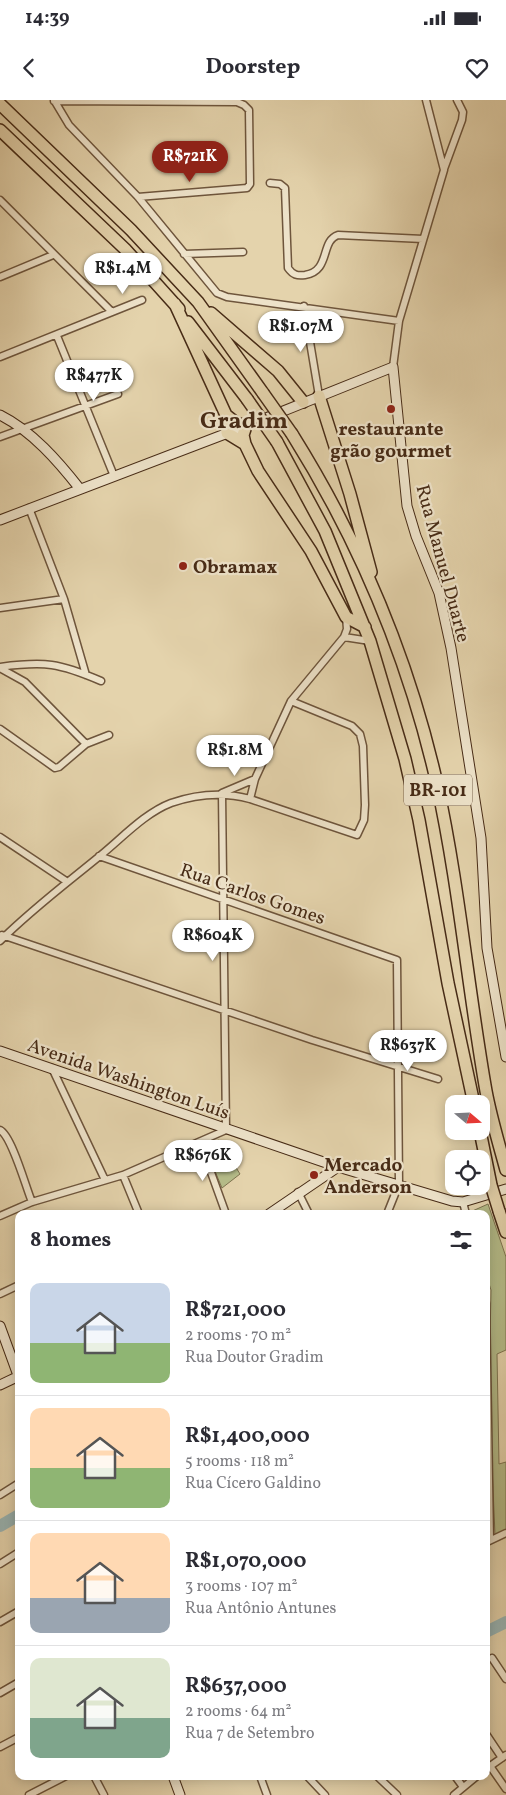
<!DOCTYPE html>
<meta charset="utf-8">
<style>
body{margin:0;font-family:Vollkorn,serif;background:#f7f7f7;color:#2b2b33;height:100vh;display:flex;flex-direction:column;font-size:19px;white-space:nowrap}
*{box-sizing:border-box;margin:0}
p{font-size:16px;color:#7c7c81}
.icon{flex:none;width:28px;height:28px;fill:none;stroke:currentColor;stroke-width:2;stroke-linecap:round;stroke-linejoin:round}
.map{position:relative;flex:1;overflow:hidden}
.panel{position:absolute;left:15px;top:1110px;width:475px;height:570px;display:flex;flex-direction:column;background:#fff;border-radius:10px;box-shadow:0 2px 12px #0003}
.panel>*{flex:none}
.needle{width:32px;rotate:109deg}
.tools{position:absolute;left:445px;top:995px;display:grid;gap:10px}
.tools a{display:grid;place-items:center;width:45px;height:45px;border-radius:10px;background:#fff;box-shadow:0 2px 12px #0003;font-size:25px}
.price{position:absolute;translate:-50% -42px;padding:0 11px;border-radius:18px;background:#fff;color:#222;font-size:16px;line-height:32px;filter:drop-shadow(0 1px 2px #0008)}
.price::after{content:'';position:absolute;left:50%;top:30px;width:15px;height:11px;margin-left:-8px;background:inherit;clip-path:polygon(0 0,100% 0,50% 100%)}
.price.selected{background:#8f2418;color:#fff}
ul{padding:0;list-style:none}
li{display:flex;align-items:center;gap:15px;height:125px;padding:0 15px}
li+li{border-top:1px solid #e1e1e2}
li span{display:grid;place-items:center;flex:none;width:140px;height:100px;border-radius:10px;color:#555}
li>.icon{margin-inline-start:auto}
span .icon{width:60px;height:60px;fill:#fffc;stroke-width:1}
li b{font-size:21px}
h2{display:flex;justify-content:space-between;align-items:center;height:60px;padding:0 15px;font-size:21px}
.status{display:flex;justify-content:space-between;align-items:center;height:35px;padding:0 25px;background:#fff;direction:ltr}
.status svg{height:14px;fill:currentColor}
header{display:flex;justify-content:space-between;align-items:center;height:65px;padding:0 15px;background:#fff;font-size:22px;font-weight:700}
.map>svg:first-child{display:block}
</style>
<div class="status"><b>14:39</b><svg viewBox="0 0 49 12"><path d="M0 12V9h3v3zM5 12V6h3v6zM10 12V3h3v9zM15 12V0h3v12zM26 1h20v11H26zM47 4h2v5h-2z"/></svg></div>
<header><svg class="icon" aria-label="back" viewBox="0 0 24 24"><path d="M15 5l-7 7 7 7"/></svg>Doorstep<svg class="icon" aria-label="heart" viewBox="0 0 24 24"><path d="M12 20l-8-8c-3-5 5-10 8-4 3-6 11-1 8 4z"/></svg></header>
<div class="map">
<svg width="506" height="1695" viewBox="0 0 506 1695">
<rect width="100%" height="100%" fill="#e4d3ac"/>
<filter id="stains"><feTurbulence type="fractalNoise" baseFrequency=".004" numOctaves="4"/><feColorMatrix values="0 0 0 0 .2 0 0 0 0 .09 0 0 0 0 .02 0 0 0 .5 -.17"/></filter>
<radialGradient id="worn" r=".72"><stop offset=".6" stop-color="#630" stop-opacity="0"/><stop offset="1" stop-color="#630" stop-opacity=".3"/></radialGradient>
<path fill="#b5bc89" stroke="#7e7450" d="M 219,1040 L 240,1074 L 222,1088 L 205,1047 Z
M 488,1104 L 506,1157 L 506,1250 L 497,1254 L 499,1364 L 506,1362 L 506,1430 L 495,1435 L 489,1295 L 491,1190 L 486,1174 L 486,1114 L 468,1113 Z"/>
<g fill="none" stroke-linecap="round" stroke-linejoin="round">
<path stroke="#9ab5b4" stroke-width="12" d="M 0,1426 L 19,1415
M 486,1532 L 506,1522"/>
<g stroke="#6e553c" stroke-width="9">
<path id="street" d="M 54,0 L 69,25 L 138,97 L 217,193 L 227,197 L 399,221
M 54,1 L 237,2 L 244,5 L 249,10 L 250,84 L 247,88 L 138,97
M 444,69 L 462,20 L 463,12 L 457,0
M 270,83 L 280,84 L 285,88 L 288,168 C 293,175 297,176 305,175 C 331,171 320,141 338,135 L 423,139
M 0,100 L 111,211
M 184,154 L 243,152
M 0,177 L 53,155
M 304,206 L 319,296
M 57,236 L 114,376
M 0,257 L 142,200
M 393,267 L 399,221 L 444,70 L 426,0
M 0,337 L 118,294
M 29,408 L 64,499 L 86,575
M 0,508 L 64,499
M 344,537 L 370,541
M 0,567 C 45,561 59,563 101,581
M 0,568 L 25,582 L 86,644 L 59,667 L 55,668 L 0,629
M 86,644 L 109,635
M 250,699 L 357,735 L 364,720 L 365,705 L 363,646 L 360,634 L 352,626 L 291,601
M 0,737 L 66,781
M 99,756 L 397,860 L 399,1084 L 387,1114
M 2,835 L 312,940 L 438,979
M 0,841 C 32,809 67,783 101,755 C 123,737 145,713 171,703 C 197,694 224,692 250,699 L 255,679 L 291,601 L 344,537 L 347,529 L 346,517
M 52,968 L 105,1080
M 0,1030 C 12,1036 26,1088 32,1102
M 200,1042 L 226,1114
M 123,1075 L 139,1114
M 298,1092 L 309,1114
M 463,1102 L 466,1114
M 0,1116 L 32,1102 L 123,1075 L 226,1030 L 222,693 L 255,679
M 0,1194 L 19,1185
M 486,1203 L 490,1440
M 0,1395 L 19,1383
M 487,1442 L 506,1433
M 0,1464 L 19,1452
M 0,1522 L 19,1511
M 492,1558 L 506,1579
M 0,1593 L 19,1582
M 486,1634 L 502,1658
M 0,1647 L 19,1637
M 490,1666 L 506,1689
M 486,1669 L 506,1655
M 94,1676 L 104,1695
M 260,1676 L 267,1695
M 307,1676 L 325,1695
M 377,1676 L 397,1695
M 455,1676 L 463,1687
M 29,1695 L 66,1676
M 454,1695 L 477,1676"/>
</g>
<g stroke="#472b16" stroke-width="11">
<path id="secondary" d="M 0,315 C 32,331 58,361 80,389
M 0,420 L 246,326 L 393,267 L 407,406 L 416,436 L 439,493 L 451,548 L 481,738 L 487,848 L 506,957
M 0,951 L 338,1067 L 452,1101 L 463,1102 L 506,1089
M 269,1114 L 338,1067
M 0,1226 L 19,1278
M 0,1285 L 19,1276
M 173,1676 L 180,1695"/>
</g>
<g stroke="#472b16" stroke-width="14">
<path id="highway" d="M 0,4 L 131,130 L 198,202 L 263,293
M 0,30 L 125,149 L 179,209
M 175,204 L 226,315 L 227,333 L 245,344 L 258,371 L 311,451 L 346,517 L 365,527
M 211,213 L 278,271 L 303,302
M 188,222 L 247,299
M 319,296 L 350,394 L 371,472
M 226,315 L 236,323 L 246,326 L 243,335 L 245,344
M 292,334 C 359,441 409,560 437,684 C 459,785 468,889 486,991 C 491,1018 499,1044 506,1070
M 277,342 L 325,431 L 370,541 L 405,659 L 419,720 L 448,883 L 474,1004
M 480,1031 L 491,1085
M 499,1111 L 506,1132"/>
</g>
<use href="#street" stroke="#ede2c9" stroke-width="6"/>
<use href="#secondary" stroke="#ede2c9" stroke-width="9"/>
<use href="#highway" stroke="#e4d3ac" stroke-width="11"/>
<g stroke="#472b16" stroke-width="14" stroke-linecap="butt">
<path id="highway-bridge" d="M 263,293 L 292,334
M 247,299 L 277,342
M 491,1085 L 499,1111"/>
</g>
<use href="#highway-bridge" stroke="#e4d3ac" stroke-width="11"/>
</g>
<g fill="#8f2418" stroke="#ede2c9" stroke-width="2">
<circle cx="391" cy="309" r="5"/>
<circle cx="183" cy="466" r="5"/>
<circle cx="314" cy="1075" r="5"/>
</g>
<g text-anchor="middle" stroke-width="4.5" stroke-linejoin="round" paint-order="stroke">
<rect fill="#ede2c9" stroke="#79624c" stroke-width="1" x="404" y="674.5" width="68" height="31" rx="4"/>
<g font-size="18" font-weight="bold" fill="#472b16">
<text x="438" y="696">BR-101</text>
</g>
<g font-size="19" font-weight="bold" fill="#472b16" stroke="#ede2c9" text-anchor="start">
<text x="391" y="335" text-anchor="middle">restaurante<tspan x="391" dy="22">grão gourmet</tspan></text>
<text x="193" y="473">Obramax</text>
<text x="324" y="1071">Mercado<tspan x="324" dy="22">Anderson</tspan></text>
</g>
<g font-size="19" fill="#472b16" stroke="#ede2c9">
<text transform="translate(444 463) rotate(75)" y="7">Rua Manuel Duarte</text>
<text transform="translate(253 793) rotate(19)" y="7">Rua Carlos Gomes</text>
<text transform="translate(129 978) rotate(19)" y="7">Avenida Washington Luís</text>
</g>
<g font-size="24" font-weight="bold" fill="#472b16" stroke="#ede2c9">
<text x="244" y="328">Gradim</text>
</g>
</g>
<rect width="100%" height="100%" filter="url(#stains)"/>
<rect width="100%" height="100%" fill="url(#worn)"/>
</svg>
<div class="tools">
<a><svg class="needle" viewBox="-14 -14 28 28"><path d="M0-13l5 13h-10z" fill="#e53935"/><path d="M0 13l5-13h-10z" fill="#7c7c81"/></svg></a>
<a><svg class="icon" aria-label="locate" viewBox="0 0 24 24"><circle cx="12" cy="12" r="6"/><path d="M12 2v4M12 18v4M2 12h4M18 12h4"/></svg></a>
</div>
<b class="price selected" style="left:190px;top:83px">R$721K</b>
<b class="price" style="left:123px;top:195px">R$1.4M</b>
<b class="price" style="left:301px;top:253px">R$1.07M</b>
<b class="price" style="left:94px;top:302px">R$477K</b>
<b class="price" style="left:235px;top:677px">R$1.8M</b>
<b class="price" style="left:213px;top:862px">R$604K</b>
<b class="price" style="left:408px;top:972px">R$637K</b>
<b class="price" style="left:203px;top:1082px">R$676K</b>
<section class="panel">
<h2>8 homes<svg class="icon" aria-label="filters" viewBox="0 0 24 24"><path d="M4 7h16M4 17h16"/><circle cx="9" cy="7" r="2"/><circle cx="15" cy="17" r="2"/></svg></h2>
<ul>
<li><span style="background:linear-gradient(#c9d6e8 60%,#8fb573 0)"><svg class="icon" aria-label="home" viewBox="0 0 24 24"><path d="M3 11l9-7 9 7M6 9v11h12V9"/></svg></span><div><b>R$721,000</b><p>2 rooms · 70 m²</p><p>Rua Doutor Gradim</p></div></li>
<li><span style="background:linear-gradient(#ffd9b3 60%,#8fb573 0)"><svg class="icon" aria-label="home" viewBox="0 0 24 24"><path d="M3 11l9-7 9 7M6 9v11h12V9"/></svg></span><div><b>R$1,400,000</b><p>5 rooms · 118 m²</p><p>Rua Cícero Galdino</p></div></li>
<li><span style="background:linear-gradient(#ffd9b3 65%,#9aa5b1 0)"><svg class="icon" aria-label="home" viewBox="0 0 24 24"><path d="M3 11l9-7 9 7M6 9v11h12V9"/></svg></span><div><b>R$1,070,000</b><p>3 rooms · 107 m²</p><p>Rua Antônio Antunes</p></div></li>
<li><span style="background:linear-gradient(#dfe7d0 60%,#7fa58c 0)"><svg class="icon" aria-label="home" viewBox="0 0 24 24"><path d="M3 11l9-7 9 7M6 9v11h12V9"/></svg></span><div><b>R$637,000</b><p>2 rooms · 64 m²</p><p>Rua 7 de Setembro</p></div></li>
</ul>
</section>
</div>
